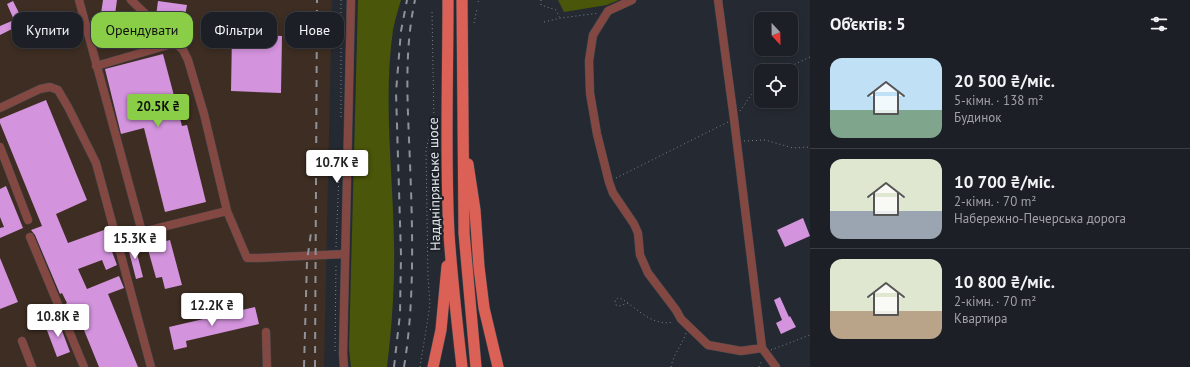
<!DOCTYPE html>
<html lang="uk">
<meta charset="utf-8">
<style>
body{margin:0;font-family:"PT Sans",sans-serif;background:#25272d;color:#f1f3f6;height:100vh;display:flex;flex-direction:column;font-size:15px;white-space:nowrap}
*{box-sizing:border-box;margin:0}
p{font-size:13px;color:#a0a2a7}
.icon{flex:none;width:22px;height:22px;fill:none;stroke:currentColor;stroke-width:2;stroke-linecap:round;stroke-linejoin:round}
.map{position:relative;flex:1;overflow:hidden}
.panel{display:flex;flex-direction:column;background:#1c1f25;width:380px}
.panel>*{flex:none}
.top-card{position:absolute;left:12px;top:12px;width:380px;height:36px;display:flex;gap:8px}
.needle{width:26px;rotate:158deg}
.controls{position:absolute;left:754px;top:12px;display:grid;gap:8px}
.controls a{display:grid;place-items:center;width:44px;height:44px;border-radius:8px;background:#1c1f25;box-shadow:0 2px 6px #0003,0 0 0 1px #3a3d42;font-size:20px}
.price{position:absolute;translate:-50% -34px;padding:0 9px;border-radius:4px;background:#fff;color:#222;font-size:13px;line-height:26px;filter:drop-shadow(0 1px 2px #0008)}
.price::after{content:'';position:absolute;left:50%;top:24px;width:12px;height:9px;margin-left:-6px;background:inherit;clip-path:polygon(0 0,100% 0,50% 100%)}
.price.on{background:#8ace47;color:#111}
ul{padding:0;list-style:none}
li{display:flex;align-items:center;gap:12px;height:100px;padding:0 20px}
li+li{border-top:1px solid #3a3d42}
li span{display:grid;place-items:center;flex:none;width:112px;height:80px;border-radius:12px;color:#555}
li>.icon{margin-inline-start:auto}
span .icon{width:48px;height:48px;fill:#fffc;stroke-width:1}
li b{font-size:17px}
h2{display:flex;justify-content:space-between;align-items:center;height:48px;padding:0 20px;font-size:17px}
.chip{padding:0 14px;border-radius:12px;background:#1c1f25;box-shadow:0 2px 6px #0003,0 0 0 1px #3a3d42;font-size:14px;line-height:36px}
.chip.on{background:#8ace47;color:#111}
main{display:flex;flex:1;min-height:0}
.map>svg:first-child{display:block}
</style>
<main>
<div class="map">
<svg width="810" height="367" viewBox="0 0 810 367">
<rect width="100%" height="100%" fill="#252931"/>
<path fill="#3d2d22" d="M 0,0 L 332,0 L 324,367 L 0,367 Z"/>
<path fill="#4a560a" d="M 358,0 L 401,0 C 398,10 395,20 393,30 C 383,100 393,172 394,242 C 395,284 392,326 387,367 L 351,367 L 349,349 Z
M 558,0 L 619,0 L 607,5 L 564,12 Z"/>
<path fill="#d393dd" d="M 103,0 L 117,0 L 112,36 L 98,34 Z
M 13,1 L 24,23 L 0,35 L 0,26 L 14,20 L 7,4 Z
M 158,1 L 187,5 L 184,21 L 158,18 L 156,16 Z
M 232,34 L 282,36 L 281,93 L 231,91 Z
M 163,54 L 182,126 L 187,125 L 206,202 L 165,212 L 144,128 L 121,134 L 105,69 Z
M 46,100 L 87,200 L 56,214 L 68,243 L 104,230 L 117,265 L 106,270 L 102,260 L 78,269 L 87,289 L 119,276 L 124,288 L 108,294 L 138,367 L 99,367 L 75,308 L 67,312 L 64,305 L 67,303 L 62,293 L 60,294 L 35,235 L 31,230 L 42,226 L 0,123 L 0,119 Z
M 6,186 L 23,228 L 0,238 L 0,228 L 4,227 L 0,217 L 0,189 Z
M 803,218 L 810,236 L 785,247 L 777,230 Z
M 170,240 L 182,285 L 165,289 L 162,277 L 156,278 L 147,246 Z
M 134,242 L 143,277 L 136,279 L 127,244 Z
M 0,258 L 18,302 L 0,309 Z
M 780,297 L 789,317 L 790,316 L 796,327 L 781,334 L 776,323 L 782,320 L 774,300 Z
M 255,307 L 259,324 L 186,341 L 187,347 L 174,350 L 169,327 Z
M 58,320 L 70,352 L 57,357 L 45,325 Z"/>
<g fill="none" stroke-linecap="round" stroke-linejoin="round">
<g stroke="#43474f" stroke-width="9">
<path id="minor" d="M 79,0 L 142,232 L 227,211
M 131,0 L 183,50 L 188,60 L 204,114 L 227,211 L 247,258 L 259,258 L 345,254
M 632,0 L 608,11 L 593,35 L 589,61 L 590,93 L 597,134 L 609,182 L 613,193 L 634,224 L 638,233 L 640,255 L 648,273 L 676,310 L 681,319 L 708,345 L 741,351 L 762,348
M 718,0 L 734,119 L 762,348 L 776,367
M 96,66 L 175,43
M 0,108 L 40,89 L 50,87 L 58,90 L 68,107 L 96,163 L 151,367
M 0,147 L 28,220
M 30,237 L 84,367
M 266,332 L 267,367
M 22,341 L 32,367
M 344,367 L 343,354 L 351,0"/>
</g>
<g stroke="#43474f" stroke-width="12">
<path id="major" d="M 448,0 C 448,78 445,156 449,234 C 452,278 457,323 462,367
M 462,0 L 464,233 L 476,367
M 468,164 L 475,210 L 479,267 L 484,308 L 498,367
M 433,367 L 441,330 L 447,266"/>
</g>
<path stroke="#7f8289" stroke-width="1" stroke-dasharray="1 3" stroke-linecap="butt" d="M 541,0 L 541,5 L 556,10 L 560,18
M 478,2 L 479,0
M 544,22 L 561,18 L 599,13
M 474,23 L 477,9
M 780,71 L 810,57
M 740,111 L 751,95 L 761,85
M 341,117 L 341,0
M 744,141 L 765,140 L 793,148 L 810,147
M 616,178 L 728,122
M 336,247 L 339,175
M 628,303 L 619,306 L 616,305 L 615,300 L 618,298 C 624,299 627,303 632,306 C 643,315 658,326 673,322
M 771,350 L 810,335
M 335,351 L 336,263
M 420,367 L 430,305 L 428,277 L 426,151 C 427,142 432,133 434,124 L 432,10
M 671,367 C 673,355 682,345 686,333
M 759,367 L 762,360"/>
<use href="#minor" stroke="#844842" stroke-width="8"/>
<use href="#major" stroke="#db6157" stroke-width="11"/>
<path stroke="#8f9298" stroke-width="2" stroke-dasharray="7 7" stroke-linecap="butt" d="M 304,367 L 307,261 L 311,233
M 315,367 L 317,0
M 394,367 L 400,314 L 401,255 L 396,92 L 401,31 L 407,0
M 404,367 C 416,295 412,212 409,139 C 407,93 405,46 415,0"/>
</g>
<g text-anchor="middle" stroke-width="4" stroke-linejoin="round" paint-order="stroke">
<g font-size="14" fill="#e3e6eb" stroke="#1c2027">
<text transform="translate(434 184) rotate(-91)" y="5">Наддніпрянське шосе</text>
</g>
</g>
</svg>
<div class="controls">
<a><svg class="needle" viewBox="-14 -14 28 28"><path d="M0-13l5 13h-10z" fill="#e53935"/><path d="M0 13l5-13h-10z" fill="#a0a2a7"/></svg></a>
<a><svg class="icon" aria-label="locate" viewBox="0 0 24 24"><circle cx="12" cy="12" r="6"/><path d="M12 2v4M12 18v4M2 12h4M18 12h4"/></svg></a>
</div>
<b class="price on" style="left:158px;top:128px">20.5K ₴</b>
<b class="price" style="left:337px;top:184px">10.7K ₴</b>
<b class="price" style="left:135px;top:260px">15.3K ₴</b>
<b class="price" style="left:212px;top:327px">12.2K ₴</b>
<b class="price" style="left:58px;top:338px">10.8K ₴</b>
<div class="top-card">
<a class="chip">Купити</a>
<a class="chip on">Орендувати</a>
<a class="chip">Фільтри</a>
<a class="chip">Нове</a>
</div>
</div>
<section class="panel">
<h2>Об’єктів: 5<svg class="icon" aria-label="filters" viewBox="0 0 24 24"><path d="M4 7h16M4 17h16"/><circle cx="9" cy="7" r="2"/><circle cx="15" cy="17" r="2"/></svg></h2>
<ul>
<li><span style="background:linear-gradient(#bfe0f5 65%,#7fa58c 0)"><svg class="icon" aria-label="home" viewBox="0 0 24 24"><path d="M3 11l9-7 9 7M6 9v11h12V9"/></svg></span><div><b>20 500 ₴/міс.</b><p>5-кімн. · 138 m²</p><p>Будинок</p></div></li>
<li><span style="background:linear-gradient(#dfe7d0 65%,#9aa5b1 0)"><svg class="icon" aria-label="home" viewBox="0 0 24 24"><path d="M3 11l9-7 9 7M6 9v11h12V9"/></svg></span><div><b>10 700 ₴/міс.</b><p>2-кімн. · 70 m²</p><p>Набережно-Печерська дорога</p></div></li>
<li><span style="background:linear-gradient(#dfe7d0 65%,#b9a48a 0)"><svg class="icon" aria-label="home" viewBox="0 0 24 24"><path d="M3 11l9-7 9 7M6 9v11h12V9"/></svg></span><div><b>10 800 ₴/міс.</b><p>2-кімн. · 70 m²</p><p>Квартира</p></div></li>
</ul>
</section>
</main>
